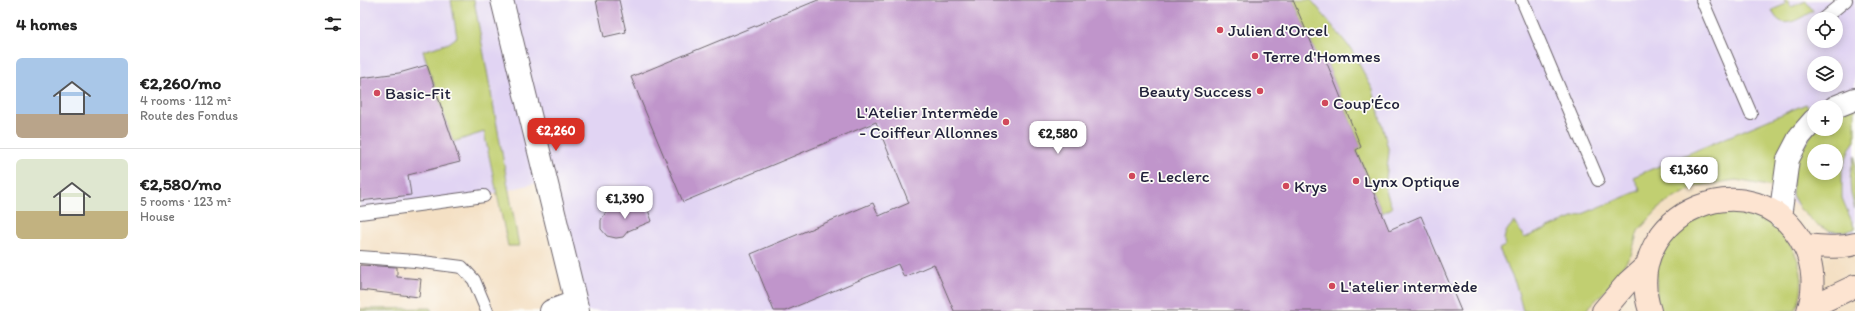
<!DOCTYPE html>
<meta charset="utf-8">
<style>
body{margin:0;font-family:Itim,sans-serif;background:#f2f2f2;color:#222;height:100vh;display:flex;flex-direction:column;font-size:15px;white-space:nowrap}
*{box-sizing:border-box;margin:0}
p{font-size:13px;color:#767676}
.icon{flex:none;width:22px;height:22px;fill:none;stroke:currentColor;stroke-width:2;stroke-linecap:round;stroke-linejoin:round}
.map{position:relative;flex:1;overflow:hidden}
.panel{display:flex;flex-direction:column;background:#fff;width:360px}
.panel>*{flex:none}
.tools{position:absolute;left:1447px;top:12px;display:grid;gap:8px}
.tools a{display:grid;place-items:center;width:36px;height:36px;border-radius:50%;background:#fff;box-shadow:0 2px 10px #0003;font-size:20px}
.price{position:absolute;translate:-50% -34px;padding:0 9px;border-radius:8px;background:#fff;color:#222;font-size:13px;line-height:26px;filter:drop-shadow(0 1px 2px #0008)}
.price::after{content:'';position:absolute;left:50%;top:24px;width:12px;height:9px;margin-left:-6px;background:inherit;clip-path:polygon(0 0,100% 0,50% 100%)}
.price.selected{background:#d93025;color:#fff}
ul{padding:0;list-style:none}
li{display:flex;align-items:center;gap:12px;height:100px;padding:0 16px}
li+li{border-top:1px solid #e0e0e0}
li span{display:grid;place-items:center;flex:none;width:112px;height:80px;border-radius:6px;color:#555}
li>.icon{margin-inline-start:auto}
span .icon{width:48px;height:48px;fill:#fffc;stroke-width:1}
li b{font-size:17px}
h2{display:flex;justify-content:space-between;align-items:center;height:48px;padding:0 16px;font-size:17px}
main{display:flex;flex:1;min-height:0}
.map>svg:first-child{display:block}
</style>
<main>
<section class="panel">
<h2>4 homes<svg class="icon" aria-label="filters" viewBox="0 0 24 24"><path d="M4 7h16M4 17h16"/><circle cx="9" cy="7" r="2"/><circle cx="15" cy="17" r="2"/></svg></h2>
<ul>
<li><span style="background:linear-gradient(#a9c7e8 70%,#b9a48a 0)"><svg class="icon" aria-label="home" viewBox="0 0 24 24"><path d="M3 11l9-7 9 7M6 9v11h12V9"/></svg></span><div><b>€2,260/mo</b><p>4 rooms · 112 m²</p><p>Route des Fondus</p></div></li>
<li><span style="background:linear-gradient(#dfe7d0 65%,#c2b280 0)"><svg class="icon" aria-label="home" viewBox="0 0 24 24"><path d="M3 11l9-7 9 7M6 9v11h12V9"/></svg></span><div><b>€2,580/mo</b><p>5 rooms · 123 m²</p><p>House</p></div></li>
</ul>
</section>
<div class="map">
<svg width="1495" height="311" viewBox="0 0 1495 311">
<rect width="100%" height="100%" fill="#fdfcf7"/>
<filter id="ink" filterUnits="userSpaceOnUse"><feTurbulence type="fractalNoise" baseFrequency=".025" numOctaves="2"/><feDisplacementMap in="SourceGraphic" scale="8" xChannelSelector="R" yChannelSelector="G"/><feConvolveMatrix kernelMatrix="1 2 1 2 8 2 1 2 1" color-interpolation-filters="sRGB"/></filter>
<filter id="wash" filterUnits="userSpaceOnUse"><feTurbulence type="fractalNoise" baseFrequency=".012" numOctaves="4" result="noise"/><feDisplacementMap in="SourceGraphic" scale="16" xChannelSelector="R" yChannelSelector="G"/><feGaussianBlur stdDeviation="0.9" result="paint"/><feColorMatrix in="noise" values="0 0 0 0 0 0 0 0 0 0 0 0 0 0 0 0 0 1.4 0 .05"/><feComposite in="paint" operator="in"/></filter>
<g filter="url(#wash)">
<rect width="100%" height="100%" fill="#f4e0c4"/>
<path fill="#e1d4f3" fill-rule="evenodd" d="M 0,0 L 1495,0 L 1495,244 L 1468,247 L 1469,231 L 1456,224 L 1425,194 L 1406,185 L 1376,180 L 1337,186 L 1303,204 L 1278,231 L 1271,255 L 1247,289 L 1225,311 L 191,311 L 215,302 L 185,181 L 124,196 L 0,213 ZM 1454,19 L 1476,19 L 1476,41 L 1454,41 ZM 1454,63 L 1476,63 L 1476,85 L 1454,85 ZM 1454,107 L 1476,107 L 1476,129 L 1454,129 ZM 1454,151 L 1476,151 L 1476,173 L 1454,173 Z"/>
<path fill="#c1cf71" stroke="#727856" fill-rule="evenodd" d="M 91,0 L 114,0 L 159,246 L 148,246 L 124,132 L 93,142 L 63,51 L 89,43 L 97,37 Z
M 933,0 L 951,0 L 953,2 L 991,49 L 1013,90 L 1029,152 L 1025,188 L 1032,208 L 1022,213 L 996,150 L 1001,147 L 964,56 L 958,58 Z
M 1424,0 L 1428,0 L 1431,7 L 1446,1 L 1453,11 C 1438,19 1421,33 1412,10 L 1426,4 Z
M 1446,104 L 1451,113 L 1415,178 L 1413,187 L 1376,180 L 1337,186 L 1303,204 L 1278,231 L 1271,255 L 1247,289 L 1225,311 L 1163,311 L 1156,285 L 1139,249 L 1145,246 C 1142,236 1147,228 1155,222 L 1164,238 L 1281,190 L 1273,177 Z
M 1495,106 L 1495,141 L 1490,148 L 1482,170 L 1482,198 L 1495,229 L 1485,232 L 1469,231 L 1456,224 L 1440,209 L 1432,195 L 1434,162 L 1455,129 L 1476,129 L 1476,114 ZM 1454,151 L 1476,151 L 1476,173 L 1454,173 Z
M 1495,156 L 1495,209 C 1489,191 1488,174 1495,156 Z
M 1353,210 C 1362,210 1381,208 1389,212 C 1428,226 1455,271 1435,311 L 1301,311 L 1297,302 L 1296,267 L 1312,234 Z
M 70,308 L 72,311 L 0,311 L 0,309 Z"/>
<g id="blocks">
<path fill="#c095cb" d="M 236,0 L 259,0 L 266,32 L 244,37 Z
M 458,0 L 933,0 L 958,58 L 964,56 L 1001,147 L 996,150 L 1029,230 L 1061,216 L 1101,311 L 594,311 L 574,264 L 544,277 L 538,264 L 425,311 L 414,311 L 391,254 L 513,203 L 519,216 L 549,203 L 516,122 L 323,202 L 271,77 Z
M 67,65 L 100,162 L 48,175 L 51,195 L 0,201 L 0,78 L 39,73 Z
M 285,202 L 292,221 L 268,231 L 263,237 L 256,238 L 247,236 L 241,229 L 241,220 L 246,212 L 255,209 L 262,211 Z
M 0,265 L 37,267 L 37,277 L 61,279 L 59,297 L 0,290 Z"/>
</g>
</g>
<g filter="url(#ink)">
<use href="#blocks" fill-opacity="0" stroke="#6c646b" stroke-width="1"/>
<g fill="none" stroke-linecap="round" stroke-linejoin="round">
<g stroke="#6c646b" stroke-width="14">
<path id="service" d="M 1162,0 L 1238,180
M 1342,0 L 1391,114
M 1463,19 L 1486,0
M 0,213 L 124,196
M 0,257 L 55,261 L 102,267 L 114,280 L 127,311"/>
</g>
<g stroke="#6c646b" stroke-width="24">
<path id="minor" d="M 1475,107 L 1495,99
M 1420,217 L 1428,159 L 1440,136 L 1454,120
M 191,311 L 215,302"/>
</g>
<g stroke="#6c646b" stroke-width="24">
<path id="tertiary" d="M 142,0 L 218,311"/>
</g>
<g stroke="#6c646b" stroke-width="24">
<path id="secondary" d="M 1443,245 C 1460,246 1478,249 1495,244
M 1449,308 L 1495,286
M 1243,311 L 1268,282 L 1287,265
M 1290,311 C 1258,212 1397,154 1444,246 C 1454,266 1455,290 1448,311"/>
</g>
<use href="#service" stroke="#fff" stroke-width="12"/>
<use href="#minor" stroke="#fff" stroke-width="22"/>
<use href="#tertiary" stroke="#fff" stroke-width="22"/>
<use href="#secondary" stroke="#fde4d1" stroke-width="22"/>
</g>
</g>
<g fill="#d1495b" stroke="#fdfcf7" stroke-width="1.5">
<circle cx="860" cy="30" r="4"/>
<circle cx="895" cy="56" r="4"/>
<circle cx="900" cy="91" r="4"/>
<circle cx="17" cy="93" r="4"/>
<circle cx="965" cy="103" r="4"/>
<circle cx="646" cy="122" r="4"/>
<circle cx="772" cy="176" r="4"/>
<circle cx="996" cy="181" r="4"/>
<circle cx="926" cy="186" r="4"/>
<circle cx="972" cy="286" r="4"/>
</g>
<g text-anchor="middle" stroke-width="3.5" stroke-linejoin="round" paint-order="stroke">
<g font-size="17" fill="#22223b" stroke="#fdfcf7" text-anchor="start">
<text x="868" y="36">Julien d'Orcel</text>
<text x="903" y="62">Terre d'Hommes</text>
<text x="892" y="97" text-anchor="end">Beauty Success</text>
<text x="25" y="99">Basic-Fit</text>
<text x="973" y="109">Coup'Éco</text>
<text x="638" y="118" text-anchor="end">L'Atelier Intermède<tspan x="638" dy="20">- Coiffeur Allonnes</tspan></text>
<text x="780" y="182">E. Leclerc</text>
<text x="1004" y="187">Lynx Optique</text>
<text x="934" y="192">Krys</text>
<text x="980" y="292">L'atelier intermède</text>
</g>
</g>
</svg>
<div class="tools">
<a><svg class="icon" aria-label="locate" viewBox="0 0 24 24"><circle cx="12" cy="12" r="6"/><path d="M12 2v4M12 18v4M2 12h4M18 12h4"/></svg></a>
<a><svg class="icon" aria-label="layers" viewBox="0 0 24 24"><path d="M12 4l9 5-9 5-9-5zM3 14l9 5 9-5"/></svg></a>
<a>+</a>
<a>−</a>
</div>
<b class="price selected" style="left:196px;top:152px">€2,260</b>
<b class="price" style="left:698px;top:155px">€2,580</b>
<b class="price" style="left:1329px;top:191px">€1,360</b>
<b class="price" style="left:265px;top:220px">€1,390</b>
</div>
</main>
